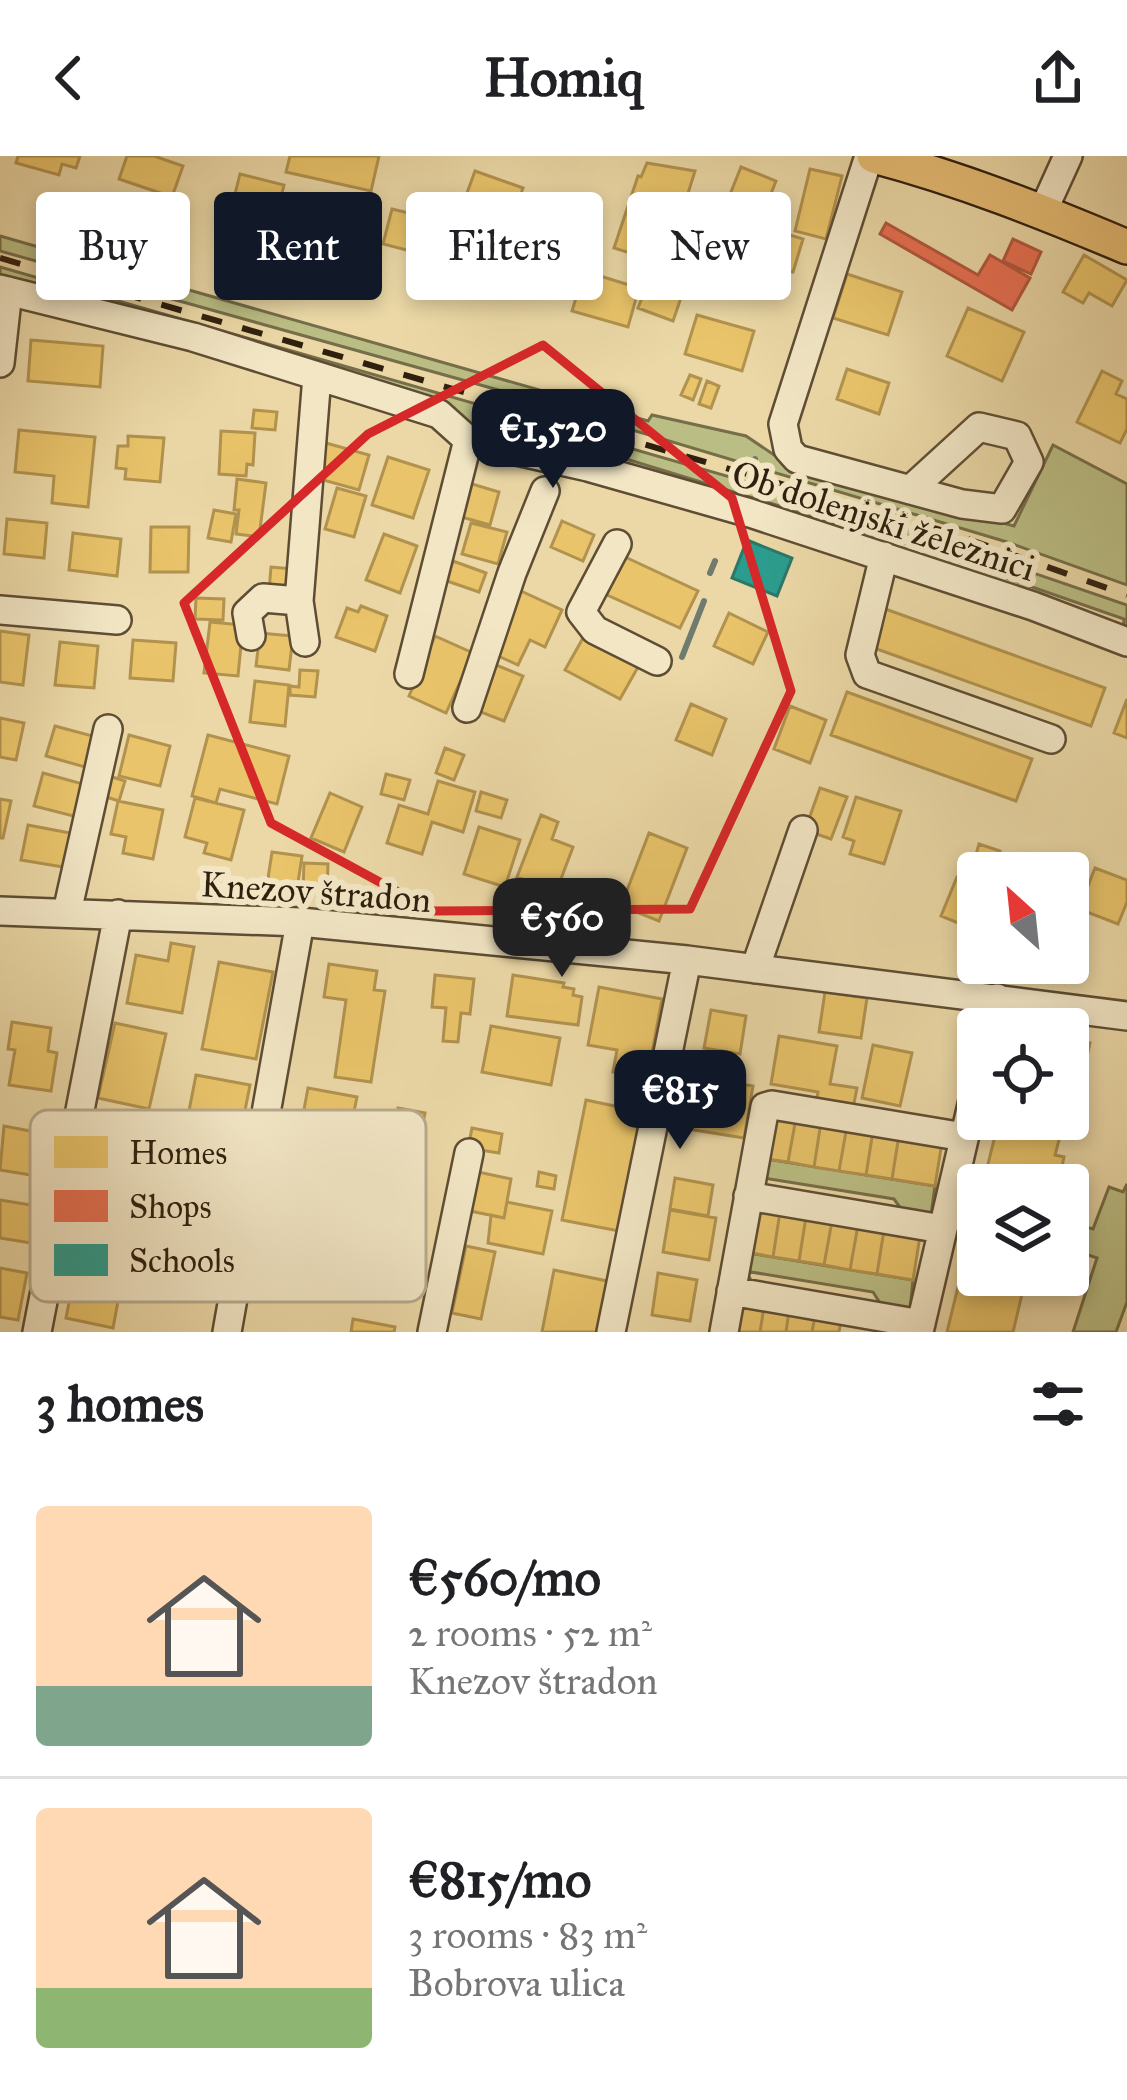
<!DOCTYPE html>
<meta charset="utf-8">
<style>
body{margin:0;font-family:"IM FELL Great Primer",serif;background:#f6f6f6;color:#202124;height:100vh;display:flex;flex-direction:column;font-size:45px;white-space:nowrap}
*{box-sizing:border-box;margin:0}
p{font-size:39px;color:#757577}
.icon{flex:none;width:66px;height:66px;fill:none;stroke:currentColor;stroke-width:2;stroke-linecap:round;stroke-linejoin:round}
.map{position:relative;height:1176px;overflow:hidden}
.panel{display:flex;flex-direction:column;background:#fff;flex:1}
.panel>*{flex:none}
.guide{position:absolute;left:36px;top:36px;width:1056px;height:108px;display:flex;gap:24px}
.needle{width:78px;rotate:333deg}
.fabs{position:absolute;left:957px;top:696px;display:grid;gap:24px}
.fabs a{display:grid;place-items:center;width:132px;height:132px;border-radius:12px;background:#fff;box-shadow:0 6px 18px #0003;font-size:60px}
.price{position:absolute;translate:-50% -102px;padding:0 27px;border-radius:24px;background:#111827;color:#fff;font-size:39px;line-height:78px;filter:drop-shadow(0 3px 6px #0008)}
.price::after{content:'';position:absolute;left:50%;top:72px;width:36px;height:27px;margin-left:-18px;background:inherit;clip-path:polygon(0 0,100% 0,50% 100%)}
.price.on{background:#222;color:#fff}
ul{padding:0;list-style:none}
li{display:flex;align-items:center;gap:36px;height:300px;padding:0 36px}
li+li{border-top:3px solid #e0e0e0}
li span{display:grid;place-items:center;flex:none;width:336px;height:240px;border-radius:12px;color:#555}
li>.icon{margin-inline-start:auto}
span .icon{width:144px;height:144px;fill:#fffc;stroke-width:1}
li b{font-size:51px}
h2{display:flex;justify-content:space-between;align-items:center;height:144px;padding:0 36px;font-size:51px}
.chip{padding:0 42px;border-radius:12px;background:#fff;box-shadow:0 6px 18px #0003;font-size:42px;line-height:108px}
.chip.on{background:#111827;color:#fff}
header{display:flex;justify-content:space-between;align-items:center;height:156px;padding:0 36px;background:#fff;font-size:54px;font-weight:800}
.map>svg:first-child{display:block}
</style>
<header><svg class="icon" aria-label="back" viewBox="0 0 24 24"><path d="M15 5l-7 7 7 7"/></svg>Homiq<svg class="icon" aria-label="share" viewBox="0 0 24 24"><path d="M12 15V3M7 8l5-5 5 5M5 13v7h14v-7"/></svg></header>
<div class="map">
<svg width="1127" height="1176" viewBox="0 0 1127 1176">
<rect width="100%" height="100%" fill="#ebd8a6"/>
<filter id="stains"><feTurbulence type="fractalNoise" baseFrequency=".00167" numOctaves="4"/><feColorMatrix values="0 0 0 0 .2 0 0 0 0 .09 0 0 0 0 .02 0 0 0 .5 -.17"/></filter>
<radialGradient id="worn" r=".72"><stop offset=".6" stop-color="#630" stop-opacity="0"/><stop offset="1" stop-color="#630" stop-opacity=".3"/></radialGradient>
<path fill="#bbbe84" stroke="#756e49" stroke-width="3" d="M 0,80 L 648,265 L 652,259 L 746,280 L 789,309 L 1014,370 L 1053,289 L 1127,328 L 1127,429 L 1007,386 L 502,235 L 0,95 Z
M 0,111 L 876,363 L 1127,449 L 1127,477 L 1123,475 L 1124,463 L 891,382 L 884,391 L 870,385 L 871,378 L 551,280 L 536,291 L 469,273 L 0,123 Z
M 761,1002 L 935,1030 L 931,1059 L 907,1061 L 894,1043 L 758,1021 Z
M 1127,1028 L 1127,1146 L 1116,1176 L 1073,1176 L 1097,1102 L 1068,1092 L 1068,1078 L 1072,1067 L 1093,1073 L 1109,1031 L 1123,1036 Z
M 743,1096 L 913,1124 L 910,1153 C 887,1161 885,1155 873,1136 L 745,1115 L 757,1133 L 743,1131 L 739,1124 Z"/>
<path fill="#e9c46a" stroke="#b1924e" stroke-width="3" d="M 18,0 L 80,0 L 76,12 L 62,8 L 59,19 L 16,7 Z
M 127,0 L 154,0 L 183,10 L 172,41 L 119,23 Z
M 290,0 L 379,0 L 371,35 L 286,16 Z
M 647,7 L 695,15 L 666,108 L 614,92 L 638,20 L 641,21 Z
M 741,11 L 776,25 L 760,65 L 725,51 Z
M 810,13 L 842,20 L 826,83 L 795,75 Z
M 475,15 L 523,32 L 511,65 L 463,48 Z
M 240,18 L 284,29 L 274,69 L 230,58 Z
M 145,43 L 182,55 L 176,76 L 138,64 Z
M 392,53 L 438,64 L 430,100 L 383,88 Z
M 758,69 L 803,83 L 793,116 L 748,102 Z
M 1084,99 L 1127,124 L 1112,150 L 1089,137 L 1083,147 L 1063,136 Z
M 584,115 L 639,132 L 628,171 L 572,155 Z
M 651,118 L 685,130 L 673,165 L 638,152 Z
M 847,118 L 902,136 L 888,179 L 833,162 Z
M 968,152 L 1024,176 L 1002,225 L 947,200 Z
M 697,159 L 754,175 L 742,215 L 685,198 Z
M 31,184 L 103,190 L 100,231 L 28,225 Z
M 847,213 L 889,227 L 879,258 L 837,243 Z
M 1102,215 L 1122,225 L 1116,238 L 1127,243 L 1127,273 L 1120,287 L 1077,266 Z
M 690,219 L 701,223 L 693,244 L 681,239 Z
M 707,225 L 719,230 L 711,252 L 699,248 Z
M 254,254 L 277,256 L 275,274 L 252,272 Z
M 19,274 L 95,281 L 88,351 L 52,347 L 54,320 L 15,316 Z
M 221,275 L 255,277 L 253,309 L 247,308 L 246,320 L 219,318 Z
M 128,280 L 164,282 L 160,326 L 125,323 L 126,313 L 116,312 L 118,290 L 128,290 Z
M 326,287 L 369,299 L 359,334 L 316,322 Z
M 388,301 L 429,314 L 413,362 L 372,349 Z
M 237,323 L 266,327 L 259,381 L 236,378 L 239,354 L 234,354 Z
M 472,328 L 499,336 L 490,369 L 454,359 L 457,347 L 466,350 Z
M 337,332 L 366,340 L 354,381 L 325,373 Z
M 214,354 L 236,358 L 231,386 L 208,382 Z
M 7,363 L 47,367 L 44,402 L 4,398 Z
M 562,365 L 594,379 L 583,405 L 551,391 Z
M 471,367 L 507,376 L 498,408 L 462,398 Z
M 151,371 L 189,371 L 188,416 L 150,416 Z
M 73,377 L 121,383 L 117,420 L 69,414 Z
M 384,378 L 417,390 L 400,437 L 366,424 Z
M 623,400 L 698,435 L 680,472 L 605,438 Z
M 453,405 L 486,417 L 479,436 L 447,425 Z
M 271,411 L 294,413 L 291,437 L 269,435 Z
M 521,435 L 562,454 L 545,491 L 530,484 L 518,509 L 496,499 L 500,482 Z
M 196,442 L 224,443 L 223,464 L 195,463 Z
M 361,450 L 387,460 L 375,495 L 336,481 L 347,452 L 358,456 Z
M 877,450 L 1105,532 L 1091,570 L 863,488 Z
M 729,457 L 768,476 L 753,508 L 714,490 Z
M 210,466 L 243,469 L 238,520 L 204,517 Z
M 0,475 L 29,479 L 23,529 L 0,526 Z
M 260,477 L 293,480 L 289,514 L 256,510 Z
M 435,480 L 473,497 L 446,557 L 409,540 Z
M 583,482 L 638,511 L 620,543 L 565,514 Z
M 133,484 L 176,487 L 173,525 L 130,522 Z
M 60,486 L 98,490 L 94,532 L 55,529 Z
M 491,507 L 523,520 L 504,565 L 473,553 Z
M 300,514 L 318,515 L 315,541 L 290,539 L 290,530 L 299,531 Z
M 255,525 L 289,529 L 285,570 L 250,566 Z
M 847,536 L 1032,603 L 1016,645 L 831,579 Z
M 1127,543 L 1127,582 L 1114,577 Z
M 691,548 L 726,563 L 712,599 L 676,584 Z
M 790,550 L 826,564 L 810,607 L 774,593 Z
M 0,562 L 24,567 L 16,604 L 0,601 Z
M 55,570 L 100,582 L 92,613 L 46,600 Z
M 129,579 L 170,590 L 160,630 L 119,620 Z
M 208,579 L 289,600 L 277,648 L 220,633 L 216,647 L 192,640 Z
M 445,592 L 464,599 L 454,624 L 436,617 Z
M 43,617 L 90,630 L 81,662 L 34,650 Z
M 386,618 L 410,624 L 404,644 L 381,638 Z
M 109,620 L 125,625 L 119,645 L 103,640 Z
M 438,625 L 475,636 L 463,676 L 432,666 L 422,698 L 387,687 L 399,649 L 428,658 Z
M 820,632 L 847,641 L 831,683 L 805,674 Z
M 481,636 L 507,644 L 501,662 L 476,655 Z
M 330,637 L 362,651 L 344,696 L 311,682 Z
M 856,641 L 901,655 L 884,708 L 850,698 L 854,685 L 843,681 Z
M 195,642 L 244,654 L 231,704 L 204,697 L 207,687 L 185,681 Z
M 0,643 L 11,645 L 3,682 L 0,682 Z
M 118,645 L 163,654 L 153,703 L 123,697 L 126,681 L 111,678 Z
M 541,659 L 558,666 L 552,683 L 573,691 L 556,736 L 517,721 Z
M 28,669 L 75,678 L 69,712 L 21,704 Z
M 479,671 L 520,684 L 505,731 L 464,718 Z
M 649,677 L 687,692 L 659,765 L 621,750 Z
M 979,688 L 1000,695 L 995,712 L 974,706 Z
M 272,696 L 302,700 L 297,733 L 267,729 Z
M 304,707 L 328,708 L 327,734 L 303,733 Z
M 1095,712 L 1127,724 L 1127,746 L 1118,768 L 1079,753 Z
M 957,721 L 978,730 L 978,768 L 975,774 L 941,760 Z
M 171,787 L 194,791 L 182,857 L 127,847 L 136,799 L 168,805 Z
M 219,806 L 273,816 L 256,903 L 202,893 Z
M 329,808 L 377,815 L 374,834 L 385,835 L 371,926 L 335,921 L 346,844 L 324,841 Z
M 435,819 L 474,823 L 470,858 L 461,857 L 458,886 L 443,885 L 446,852 L 432,851 Z
M 513,819 L 564,827 L 563,831 L 574,833 L 573,839 L 582,841 L 578,869 L 507,860 Z
M 599,831 L 662,843 L 647,923 L 613,916 L 617,894 L 588,889 Z
M 825,836 L 867,842 L 861,882 L 819,876 Z
M 711,854 L 746,860 L 740,898 L 704,892 Z
M 12,866 L 51,872 L 48,895 L 57,897 L 51,935 L 9,929 L 15,894 L 8,893 Z
M 115,867 L 166,878 L 149,953 L 98,942 Z
M 491,870 L 560,882 L 551,929 L 482,916 Z
M 779,880 L 837,890 L 830,928 L 857,932 L 852,957 L 815,951 L 818,936 L 771,928 Z
M 1068,882 L 1090,887 L 1086,905 L 1078,903 L 1074,920 L 1082,922 L 1077,943 L 1070,941 L 1068,949 Z
M 873,889 L 912,897 L 900,950 L 862,942 Z
M 196,919 L 250,929 L 233,1016 L 179,1006 Z
M 697,921 L 753,930 L 744,982 L 688,973 Z
M 308,932 L 357,941 L 348,984 L 300,975 Z
M 586,944 L 643,956 L 619,1075 L 562,1064 Z
M 398,952 L 425,957 L 418,993 L 398,988 L 401,973 L 394,972 Z
M 768,958 L 796,962 L 788,1006 L 761,1002 Z
M 1068,960 L 1072,961 L 1067,982 L 1060,980 L 1055,999 L 1064,1001 L 1059,1024 L 1049,1021 L 1048,1029 L 983,1029 L 999,963 L 1068,963 Z
M 796,962 L 821,966 L 814,1011 L 788,1006 Z
M 821,966 L 847,970 L 839,1015 L 814,1011 Z
M 4,970 L 51,979 L 43,1021 L 0,1014 Z
M 847,970 L 873,975 L 866,1019 L 839,1015 Z
M 472,972 L 502,978 L 499,997 L 468,992 Z
M 873,975 L 899,979 L 892,1023 L 866,1019 Z
M 899,979 L 942,986 L 935,1030 L 892,1023 Z
M 478,1016 L 511,1023 L 504,1062 L 470,1055 Z
M 539,1016 L 556,1020 L 554,1033 L 537,1030 Z
M 675,1022 L 713,1029 L 708,1060 L 670,1053 Z
M 0,1044 L 37,1050 L 31,1087 L 0,1082 Z
M 507,1046 L 552,1055 L 543,1098 L 488,1087 L 491,1059 L 504,1062 Z
M 978,1049 L 978,1119 L 1035,1119 L 1031,1136 L 1023,1134 L 1013,1176 L 947,1176 Z
M 753,1052 L 780,1056 L 773,1101 L 746,1096 Z
M 670,1054 L 716,1062 L 709,1104 L 663,1096 Z
M 780,1056 L 806,1061 L 799,1105 L 773,1101 Z
M 806,1061 L 832,1065 L 824,1109 L 799,1105 Z
M 832,1065 L 858,1069 L 850,1114 L 824,1109 Z
M 858,1069 L 884,1074 L 877,1118 L 850,1114 Z
M 884,1074 L 920,1080 L 913,1124 L 877,1118 Z
M 466,1090 L 495,1096 L 481,1163 L 452,1157 Z
M 0,1112 L 27,1117 L 18,1164 L 0,1161 Z
M 554,1114 L 612,1126 L 601,1176 L 542,1176 Z
M 658,1117 L 697,1124 L 690,1165 L 652,1159 Z
M 72,1131 L 119,1140 L 113,1172 L 66,1162 Z
M 737,1147 L 764,1151 L 760,1176 L 732,1176 Z
M 764,1151 L 789,1155 L 786,1176 L 760,1176 Z
M 789,1155 L 815,1160 L 812,1176 L 786,1176 Z
M 815,1160 L 841,1164 L 839,1176 L 812,1176 Z
M 353,1163 L 395,1171 L 394,1176 L 351,1176 Z"/>
<path fill="#e76f51" stroke="#b0573d" stroke-width="3" d="M 886,67 L 978,119 L 990,99 L 1030,122 L 1012,154 L 880,78 Z
M 1013,83 L 1041,96 L 1031,118 L 1003,105 Z"/>
<path fill="#2a9d8f" stroke="#2c7768" stroke-width="3" d="M 747,384 L 792,402 L 777,440 L 732,422 Z"/>
<g fill="none" stroke-linecap="round" stroke-linejoin="round">
<path stroke="#707b6f" stroke-width="6" d="M 752,310 L 755,303
M 743,335 L 746,328
M 710,417 L 715,405
M 682,501 L 704,445"/>
<g stroke="#5e4d34" stroke-width="32">
<path id="minor" d="M 869,0 L 783,268 L 788,293 L 797,303 L 962,348 L 1002,353 L 1029,306 L 1017,280 L 979,271 L 910,334
M 1043,55 L 1068,0
M 0,133 L 193,181 L 439,258 L 468,284 L 588,311 L 750,357 L 1033,450 L 1127,486
M 0,207 L 8,135
M 617,388 L 581,456 L 595,474 L 657,505
M 884,400 L 860,499 L 867,518 L 1051,583
M 0,454 L 117,464
M 251,480 L 247,457 L 263,442 L 299,445
M 305,486 L 299,445 L 317,220
M 409,518 L 468,284
M 467,552 L 512,417 L 545,335
M 0,755 L 300,766 L 687,804 L 1127,860
M 67,756 L 108,573
M 755,813 L 803,674
M 990,873 L 997,842
M 748,1040 L 942,1073
M 731,1135 L 921,1168
M 37,1176 L 118,758
M 227,1176 L 300,766
M 432,1176 L 469,997
M 611,1176 L 687,804
M 724,1176 L 765,951 L 772,949 L 964,981
M 919,1176 L 978,923"/>
</g>
<g stroke="#2f1f0e" stroke-width="38">
<path id="major" d="M 874,0 C 961,23 1044,56 1127,91"/>
</g>
<use href="#minor" stroke="#f2e6c5" stroke-width="27"/>
<use href="#major" stroke="#e6bc73" stroke-width="33"/>
<path stroke="#2f1f0e" stroke-width="6" stroke-dasharray="21 21" stroke-linecap="butt" d="M 0,102 L 951,377 L 1127,439"/>
</g>
<path fill="none" stroke="#d62828" stroke-width="9" stroke-linejoin="round" d="M 543,189 L 732,342 L 791,535 L 690,753 L 433,755 L 271,667 L 184,447 L 368,278 Z"/>
<g text-anchor="middle" stroke-width="12" stroke-linejoin="round" paint-order="stroke">
<g font-size="36" fill="#2f1f0e" stroke="#f2e6c5">
<text transform="translate(884 364) rotate(18)" y="13">Ob dolenjski železnici</text>
<text transform="translate(316 735) rotate(4)" y="13">Knezov štradon</text>
</g>
</g>
<rect x="30" y="954" width="396" height="192" rx="18" fill="#f2e6c5" stroke="#b8aa8e" stroke-width="3"/>
<rect x="54" y="980" width="54" height="32" fill="#e9c46a"/>
<rect x="54" y="1034" width="54" height="32" fill="#e76f51"/>
<rect x="54" y="1088" width="54" height="32" fill="#2a9d8f"/>
<g font-size="33" fill="#2f1f0e">
<text x="129" y="1008">Homes</text>
<text x="129" y="1062">Shops</text>
<text x="129" y="1116">Schools</text>
</g>
<rect width="100%" height="100%" filter="url(#stains)"/>
<rect width="100%" height="100%" fill="url(#worn)"/>
</svg>
<div class="fabs">
<a><svg class="needle" viewBox="-14 -14 28 28"><path d="M0-13l5 13h-10z" fill="#e53935"/><path d="M0 13l5-13h-10z" fill="#757577"/></svg></a>
<a><svg class="icon" aria-label="locate" viewBox="0 0 24 24"><circle cx="12" cy="12" r="6"/><path d="M12 2v4M12 18v4M2 12h4M18 12h4"/></svg></a>
<a><svg class="icon" aria-label="layers" viewBox="0 0 24 24"><path d="M12 4l9 5-9 5-9-5zM3 14l9 5 9-5"/></svg></a>
</div>
<b class="price" style="left:553px;top:335px">€1,520</b>
<b class="price on" style="left:562px;top:824px">€560</b>
<b class="price" style="left:680px;top:996px">€815</b>
<div class="guide">
<a class="chip">Buy</a>
<a class="chip on">Rent</a>
<a class="chip">Filters</a>
<a class="chip">New</a>
</div>
</div>
<section class="panel">
<h2>3 homes<svg class="icon" aria-label="filters" viewBox="0 0 24 24"><path d="M4 7h16M4 17h16"/><circle cx="9" cy="7" r="2"/><circle cx="15" cy="17" r="2"/></svg></h2>
<ul>
<li><span style="background:linear-gradient(#ffd9b3 75%,#7fa58c 0)"><svg class="icon" aria-label="home" viewBox="0 0 24 24"><path d="M3 11l9-7 9 7M6 9v11h12V9"/></svg></span><div><b>€560/mo</b><p>2 rooms · 52 m²</p><p>Knezov štradon</p></div></li>
<li><span style="background:linear-gradient(#ffd9b3 75%,#8fb573 0)"><svg class="icon" aria-label="home" viewBox="0 0 24 24"><path d="M3 11l9-7 9 7M6 9v11h12V9"/></svg></span><div><b>€815/mo</b><p>3 rooms · 83 m²</p><p>Bobrova ulica</p></div></li>
</ul>
</section>
